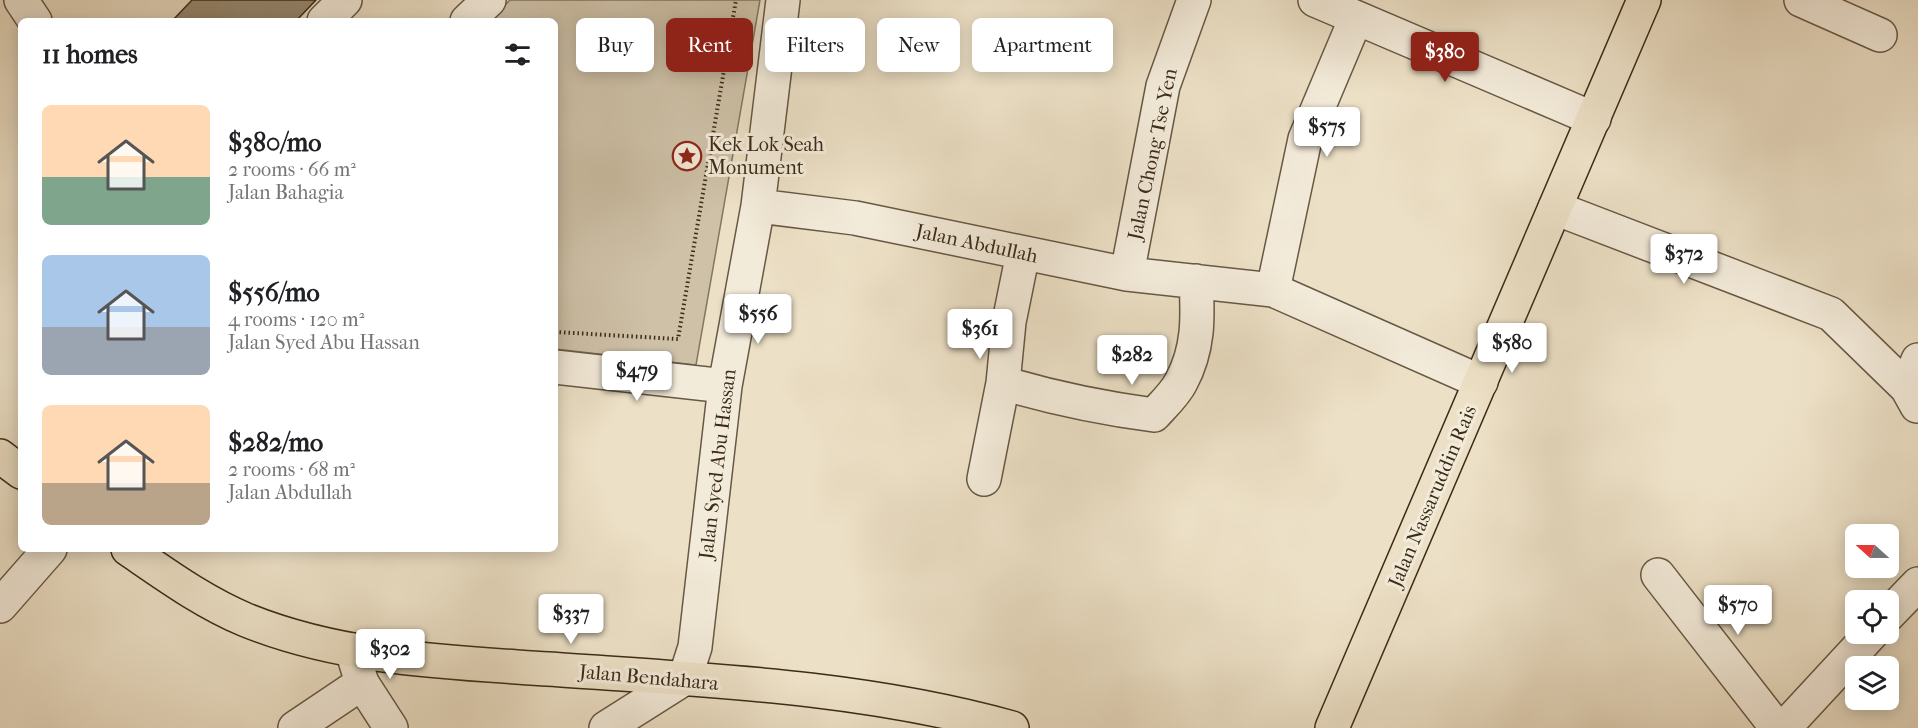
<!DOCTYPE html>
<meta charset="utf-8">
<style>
body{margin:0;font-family:"IM FELL French Canon",serif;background:#f6f6f6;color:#202124;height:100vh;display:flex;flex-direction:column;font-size:22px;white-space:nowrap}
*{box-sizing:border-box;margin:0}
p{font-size:20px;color:#757577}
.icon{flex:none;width:33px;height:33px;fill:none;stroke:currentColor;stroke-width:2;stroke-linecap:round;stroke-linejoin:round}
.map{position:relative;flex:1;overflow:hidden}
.details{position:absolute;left:18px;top:18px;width:540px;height:534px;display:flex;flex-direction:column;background:#fff;border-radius:9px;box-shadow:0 3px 15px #0003}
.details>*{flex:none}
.top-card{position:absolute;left:576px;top:18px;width:570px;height:54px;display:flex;gap:12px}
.needle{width:39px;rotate:291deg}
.tools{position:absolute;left:1845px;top:524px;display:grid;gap:12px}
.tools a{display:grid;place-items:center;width:54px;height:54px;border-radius:9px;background:#fff;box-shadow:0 3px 15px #0003;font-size:30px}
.price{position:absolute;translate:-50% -51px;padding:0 14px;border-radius:6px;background:#fff;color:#222;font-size:20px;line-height:39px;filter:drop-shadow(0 2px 3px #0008)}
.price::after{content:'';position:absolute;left:50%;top:36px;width:18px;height:14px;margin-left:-9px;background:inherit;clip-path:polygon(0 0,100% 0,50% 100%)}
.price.current{background:#8f2418;color:#fff}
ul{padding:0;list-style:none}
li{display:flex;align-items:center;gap:18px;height:150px;padding:0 24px}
li span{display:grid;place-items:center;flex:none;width:168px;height:120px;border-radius:9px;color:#555}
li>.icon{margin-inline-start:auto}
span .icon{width:72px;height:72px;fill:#fffc;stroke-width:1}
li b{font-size:26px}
h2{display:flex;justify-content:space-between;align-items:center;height:72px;padding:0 24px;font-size:26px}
.pill{padding:0 21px;border-radius:9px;background:#fff;box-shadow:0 3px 15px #0003;font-size:21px;line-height:54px}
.pill.current{background:#8f2418;color:#fff}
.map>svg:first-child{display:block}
</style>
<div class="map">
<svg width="1918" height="728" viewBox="0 0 1918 728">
<rect width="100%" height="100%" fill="#ece0c6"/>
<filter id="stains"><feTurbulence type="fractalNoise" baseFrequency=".00333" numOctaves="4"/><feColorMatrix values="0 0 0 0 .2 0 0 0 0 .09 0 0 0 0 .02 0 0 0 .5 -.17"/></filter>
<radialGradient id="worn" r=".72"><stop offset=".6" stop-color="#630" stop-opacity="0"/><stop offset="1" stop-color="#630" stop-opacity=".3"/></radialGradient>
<path fill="#cec1a8" stroke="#847660" stroke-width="1.5" d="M 510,0 L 760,0 L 696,365 L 555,349 L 555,21 L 489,21 Z"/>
<path fill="#978972" stroke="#3b2b18" stroke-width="1.5" d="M 192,0 L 316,0 L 296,21 L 172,21 Z"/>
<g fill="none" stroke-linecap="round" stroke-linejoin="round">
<g stroke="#675844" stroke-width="36">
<path id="minor" d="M 21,0 L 35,21
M 1315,0 L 1594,119
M 1801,0 L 1880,35
M 324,21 L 345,0
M 467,21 L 489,0
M 758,206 L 855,218 L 1127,274 L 1273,290 L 1481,382
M 1555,208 L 1831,314 L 1907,388
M 1127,274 L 1163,86 L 1194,0
M 1273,290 L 1305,139 L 1356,18
M 555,367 L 725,386
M 1003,383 C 1053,398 1102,408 1154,415 C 1163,405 1175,394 1181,382 C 1199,349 1198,317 1196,281
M 1917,406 L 1907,388 L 1918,360
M 984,479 L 1003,383 L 1009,322 L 1023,253
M 1658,575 L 1777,728
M 0,606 L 50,549
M 1888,615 L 1918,584
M 352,650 L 362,683 L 391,728
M 295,728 L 362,683
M 606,728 L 685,678 L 695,647 L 725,386 L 758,206 L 783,0
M 1784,728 L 1872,633"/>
</g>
<g stroke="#3b2b18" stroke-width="36">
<path id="major" d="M 0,456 L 21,472
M 128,549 C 166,575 203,602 246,620 C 342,659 446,662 548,669 C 703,680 862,686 1012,728
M 1332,728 L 1644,0"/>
</g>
<path stroke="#3b2b18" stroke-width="4" stroke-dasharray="1.5 3" stroke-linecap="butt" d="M 555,332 L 678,339 L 736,0"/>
<use href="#minor" stroke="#f3ebda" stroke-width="33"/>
<use href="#major" stroke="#ece0c6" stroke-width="33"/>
</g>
<defs>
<g id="sight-ring" transform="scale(1.5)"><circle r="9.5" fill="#f3ebda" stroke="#8f2418" stroke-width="1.5"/><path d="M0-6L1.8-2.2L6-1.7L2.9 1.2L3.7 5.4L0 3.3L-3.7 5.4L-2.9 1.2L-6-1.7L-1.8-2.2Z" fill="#8f2418"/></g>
</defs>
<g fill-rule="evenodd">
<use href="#sight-ring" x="687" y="156"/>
</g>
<g text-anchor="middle" stroke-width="6" stroke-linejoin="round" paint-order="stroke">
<g font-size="20" fill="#3b2b18" stroke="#f3ebda" text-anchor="start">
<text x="708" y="151">Kek Lok Seah<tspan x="708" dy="23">Monument</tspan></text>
</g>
<g font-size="20" fill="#3b2b18" stroke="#f3ebda">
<text transform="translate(1152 154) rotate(-78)" y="7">Jalan Chong Tse Yen</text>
<text transform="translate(977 243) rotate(12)" y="7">Jalan Abdullah</text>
<text transform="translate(717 464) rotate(-83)" y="7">Jalan Syed Abu Hassan</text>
<text transform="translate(1432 496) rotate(-67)" y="7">Jalan Nassaruddin Rais</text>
<text transform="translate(649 677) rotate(5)" y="7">Jalan Bendahara</text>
</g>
</g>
<rect width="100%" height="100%" filter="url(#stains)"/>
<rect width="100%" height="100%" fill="url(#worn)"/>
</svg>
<div class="tools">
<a><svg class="needle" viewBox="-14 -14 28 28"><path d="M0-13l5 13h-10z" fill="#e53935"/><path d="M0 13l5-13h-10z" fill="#757577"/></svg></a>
<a><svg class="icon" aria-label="locate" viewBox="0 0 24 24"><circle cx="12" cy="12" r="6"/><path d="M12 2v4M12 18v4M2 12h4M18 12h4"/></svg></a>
<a><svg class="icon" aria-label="layers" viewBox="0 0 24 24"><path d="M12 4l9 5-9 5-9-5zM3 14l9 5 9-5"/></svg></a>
</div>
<b class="price current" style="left:1445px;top:83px">$380</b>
<b class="price" style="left:1327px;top:158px">$575</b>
<b class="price" style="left:1684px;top:285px">$372</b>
<b class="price" style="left:758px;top:345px">$556</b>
<b class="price" style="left:980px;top:360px">$361</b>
<b class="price" style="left:1512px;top:374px">$580</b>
<b class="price" style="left:1132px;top:386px">$282</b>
<b class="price" style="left:637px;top:402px">$479</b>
<b class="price" style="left:1738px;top:636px">$570</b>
<b class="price" style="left:571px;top:645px">$337</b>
<b class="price" style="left:390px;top:680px">$302</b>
<div class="top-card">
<a class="pill">Buy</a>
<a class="pill current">Rent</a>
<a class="pill">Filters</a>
<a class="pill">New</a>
<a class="pill">Apartment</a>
</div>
<section class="details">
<h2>11 homes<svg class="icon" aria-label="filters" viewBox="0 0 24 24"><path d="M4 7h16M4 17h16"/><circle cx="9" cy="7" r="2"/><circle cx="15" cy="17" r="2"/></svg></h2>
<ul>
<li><span style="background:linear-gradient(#ffd9b3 60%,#7fa58c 0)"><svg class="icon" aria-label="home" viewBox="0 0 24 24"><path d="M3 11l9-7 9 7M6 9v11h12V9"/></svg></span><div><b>$380/mo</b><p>2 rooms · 66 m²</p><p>Jalan Bahagia</p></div></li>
<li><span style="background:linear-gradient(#a9c7e8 60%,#9aa5b1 0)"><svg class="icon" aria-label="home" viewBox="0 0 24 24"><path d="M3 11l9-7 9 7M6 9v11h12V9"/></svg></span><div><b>$556/mo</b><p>4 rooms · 120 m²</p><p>Jalan Syed Abu Hassan</p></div></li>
<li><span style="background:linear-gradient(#ffd9b3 65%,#b9a48a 0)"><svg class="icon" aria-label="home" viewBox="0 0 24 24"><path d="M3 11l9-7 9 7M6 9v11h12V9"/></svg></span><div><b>$282/mo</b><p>2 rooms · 68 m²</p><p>Jalan Abdullah</p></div></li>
</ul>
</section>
</div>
